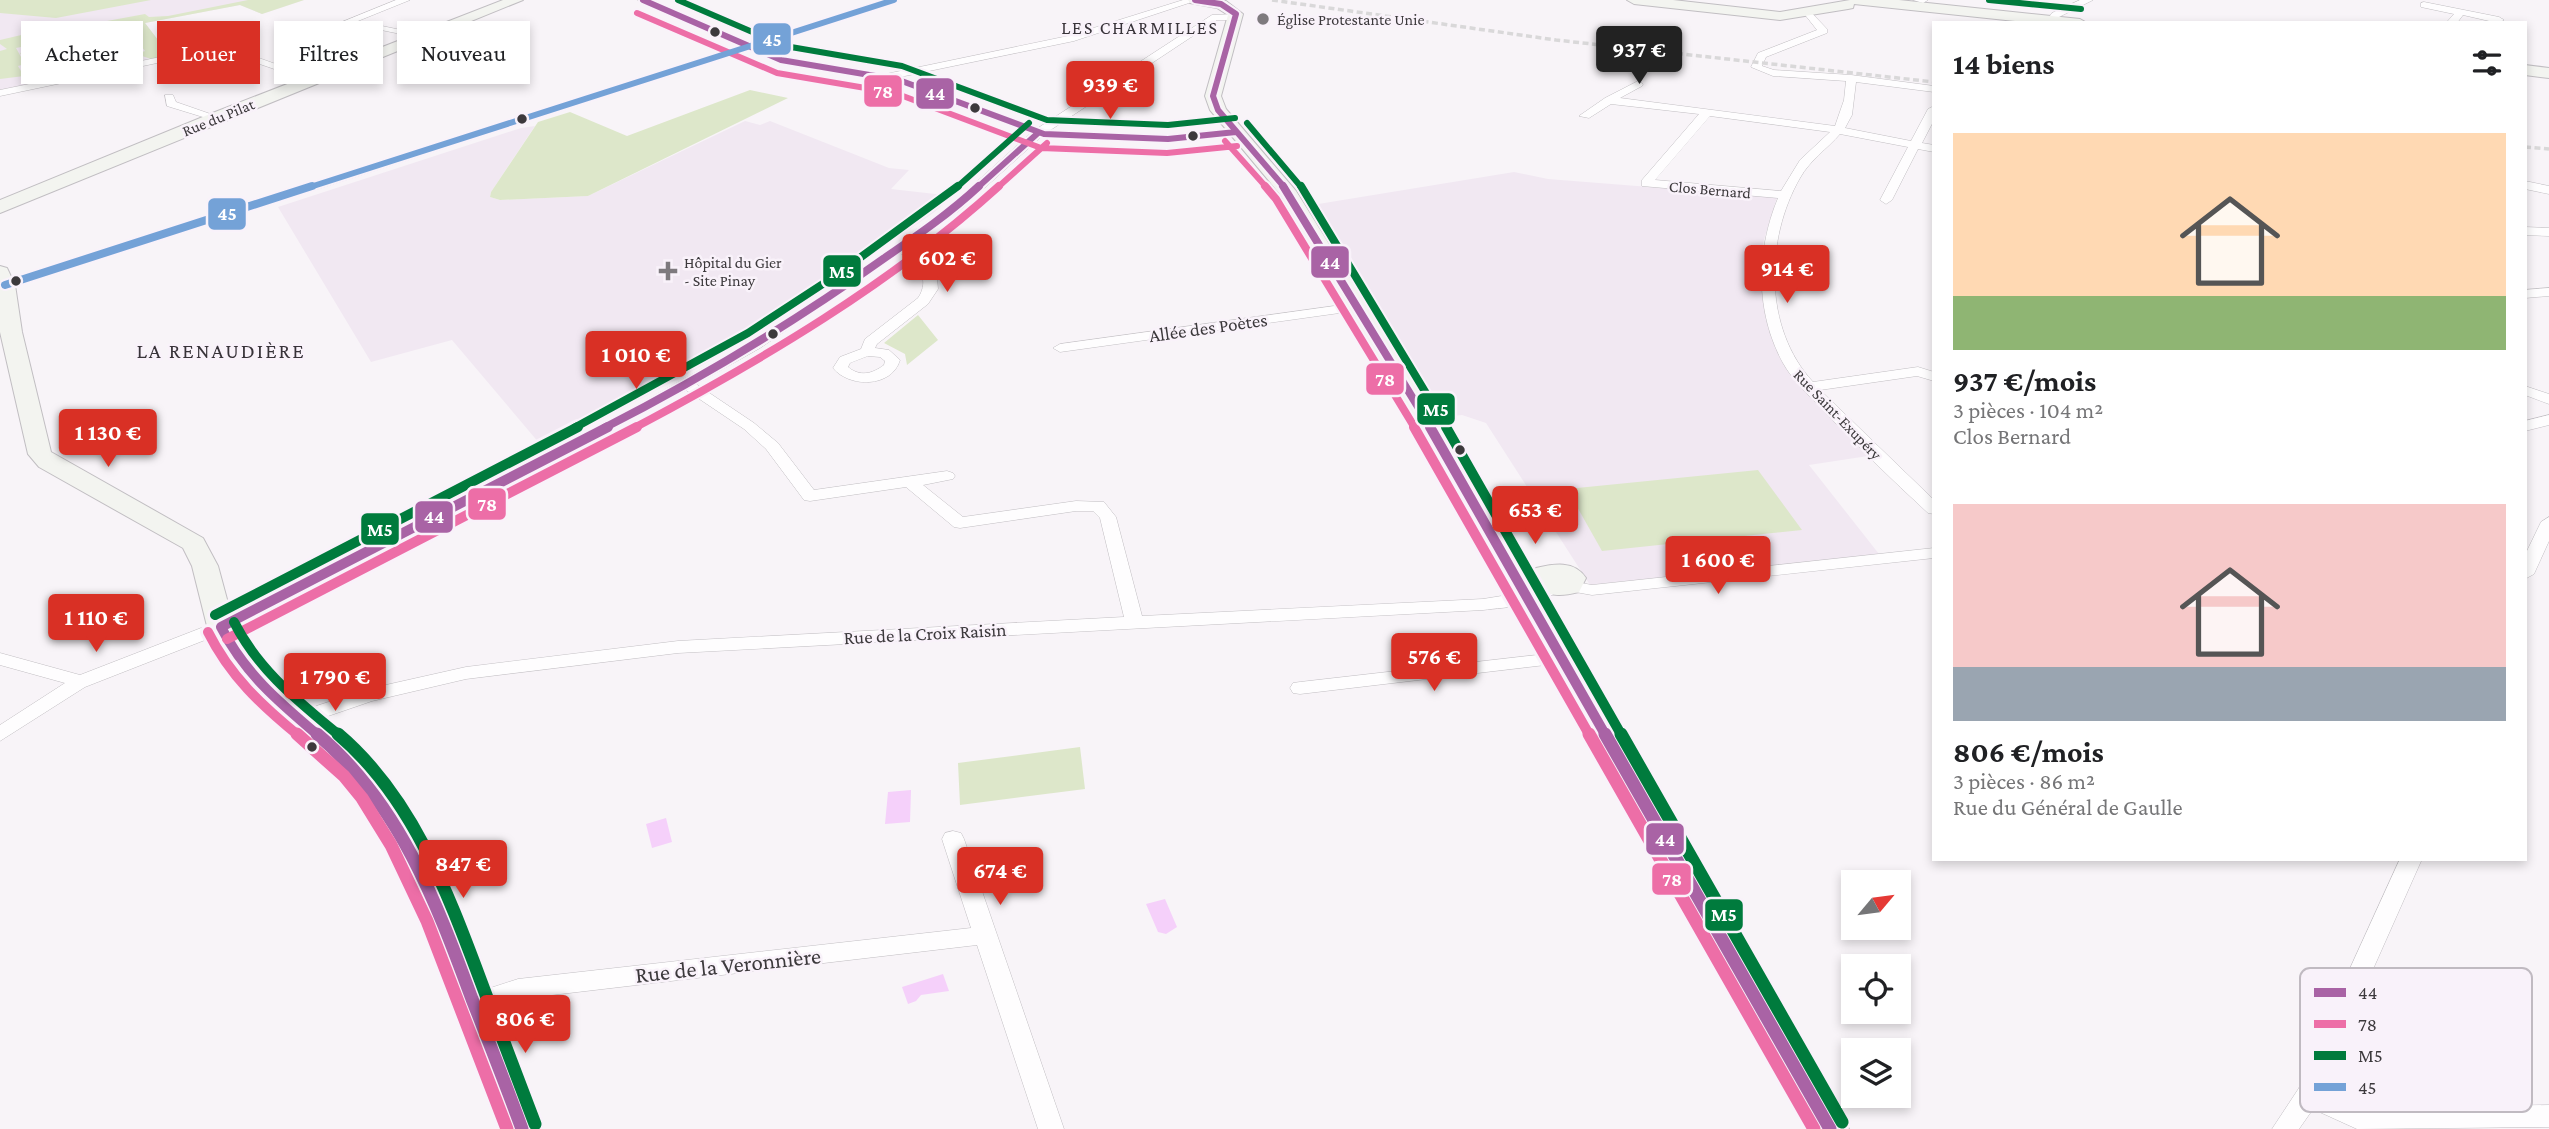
<!DOCTYPE html>
<html lang="fr">
<meta charset="utf-8">
<style>
body{margin:0;font-family:"Crimson Pro",serif;background:#f6f6f6;color:#202124;height:100vh;display:flex;flex-direction:column;font-size:26px;white-space:nowrap}
*{box-sizing:border-box;margin:0}
p{font-size:23px;color:#757577}
.icon{flex:none;width:38px;height:38px;fill:none;stroke:currentColor;stroke-width:2;stroke-linecap:round;stroke-linejoin:round}
.map{position:relative;flex:1;overflow:hidden}
.panel{position:absolute;left:1932px;top:21px;width:595px;height:840px;display:flex;flex-direction:column;background:#fff;border-radius:0px;box-shadow:0 4px 10px #0003}
.panel>*{flex:none}
.top-card{position:absolute;left:21px;top:21px;width:665px;height:63px;display:flex;gap:14px}
.needle{width:46px;rotate:61deg}
.fabs{position:absolute;left:1841px;top:870px;display:grid;gap:14px}
.fabs a{display:grid;place-items:center;width:70px;height:70px;border-radius:0px;background:#fff;box-shadow:0 4px 10px #0003;font-size:35px}
.price{position:absolute;translate:-50% -60px;padding:0 16px;border-radius:7px;background:#d93025;color:#fff;font-size:23px;line-height:46px;filter:drop-shadow(0 2px 4px #0008)}
.price::after{content:'';position:absolute;left:50%;top:42px;width:21px;height:16px;margin-left:-10px;background:inherit;clip-path:polygon(0 0,100% 0,50% 100%)}
.price.on{background:#222;color:#fff}
ul{padding:0;list-style:none}
li{display:grid;align-content:center;gap:14px;height:371px;padding:0 21px}
li span{display:grid;place-items:center;height:217px;border-radius:0px;color:#555}
li>.icon{margin-inline-start:auto}
span .icon{width:126px;height:126px;fill:#fffc;stroke-width:1}
li b{font-size:30px}
h2{display:flex;justify-content:space-between;align-items:center;height:84px;padding:0 21px;font-size:30px}
.pill{padding:0 24px;border-radius:0px;background:#fff;box-shadow:0 4px 10px #0003;font-size:24px;line-height:63px}
.pill.on{background:#d93025;color:#fff}
.map>svg:first-child{display:block}
</style>
<div class="map">
<svg width="2549" height="1129" viewBox="0 0 2549 1129">
<rect width="100%" height="100%" fill="#f8f4f8"/>
<path fill="#f1e8f2" d="M 0,0 L 304,0 L 262,14 L 240,5 L 145,23 L 158,40 L 180,39 L 204,48 L 0,91 Z
M 745,121 L 760,125 L 770,121 L 889,168 L 909,170 L 891,189 L 953,196 L 933,213 L 802,304 L 703,365 L 545,450 L 452,340 L 371,362 L 278,207 L 521,128 L 535,126 L 491,192 L 490,197 L 500,200 L 588,196 Z
M 1514,172 L 1548,179 L 1777,197 L 1763,243 L 1762,262 L 1765,312 L 1779,356 L 1790,374 L 1868,456 L 1809,465 L 1879,554 L 1590,585 L 1486,423 L 1462,415 L 1435,418 L 1306,206 Z"/>
<path fill="#dde7ca" d="M 0,0 L 151,0 L 56,18 L 0,13 Z
M 248,0 L 304,0 L 262,14 L 240,5 L 145,23 L 158,40 L 179,39 L 192,43 L 160,46 L 166,55 L 187,51 L 184,45 L 194,43 L 204,47 L 151,59 L 136,54 L 145,51 L 129,30 L 134,28 L 131,25 L 16,48 L 25,64 L 18,66 L 24,76 L 0,79 L 0,51 L 7,49 L 0,44 L 0,40 L 34,32 L 49,24 L 59,26 L 66,33 L 109,25 L 107,21 L 145,14 L 149,17 L 168,16 Z
M 64,45 L 72,56 L 29,65 L 20,53 Z
M 750,90 L 788,98 L 588,196 L 500,200 L 490,197 L 491,192 L 538,122 L 570,112 L 627,136 Z
M 918,315 L 938,340 L 907,365 L 905,354 L 884,343 Z
M 1758,470 L 1802,530 L 1602,551 L 1567,489 Z
M 1080,747 L 1085,789 L 960,805 L 958,763 Z"/>
<path fill="#f5d0fa" d="M 911,790 L 910,822 L 885,824 L 888,792 Z
M 666,818 L 672,842 L 652,848 L 646,824 Z
M 1165,899 L 1177,927 L 1166,934 L 1158,932 L 1146,904 Z
M 943,974 L 949,991 L 921,995 L 916,1001 L 908,1004 L 902,987 Z"/>
<g fill="none" stroke-linecap="round" stroke-linejoin="round">
<g stroke="#c1bec2" stroke-width="1">
<path id="street" d="M 396,0 L 410,0 L 358,21 L 425,35 L 425,39 L 342,22 Z
M 638,0 L 651,0 L 750,43 L 884,0 L 899,0 L 759,47 L 783,57 L 886,74 L 1068,36 L 1183,0 L 1198,0 L 1074,41 L 900,77 L 1038,128 L 1212,15 L 1235,14 L 1240,17 L 1235,20 L 1217,20 L 1049,131 L 1168,136 L 1236,129 L 1242,132 L 1240,134 L 1168,142 L 1041,137 L 960,210 L 908,247 L 923,254 L 937,277 L 938,289 L 928,304 L 877,344 L 875,348 L 889,350 L 900,360 C 892,388 849,388 833,368 L 840,357 L 861,349 L 865,339 L 918,298 C 931,279 918,262 900,253 L 760,348 L 696,384 L 754,423 L 778,443 L 814,490 L 947,471 L 953,473 L 955,476 L 953,479 L 923,485 L 963,517 L 1076,501 L 1104,502 L 1116,517 L 1142,616 L 1483,599 L 1520,593 L 1553,582 L 1561,586 L 1570,581 L 1592,585 L 1934,548 L 1934,558 L 1592,595 L 1564,590 L 1562,587 C 1545,606 1507,607 1483,610 L 678,653 L 466,679 L 372,701 L 302,725 L 295,723 L 292,718 L 295,713 L 368,689 L 466,667 L 678,641 L 1124,617 L 1100,518 L 1093,511 L 1076,511 L 960,528 L 954,527 L 906,487 L 810,501 L 804,500 L 766,449 L 744,429 L 686,390 L 228,631 L 85,687 L 0,741 L 0,725 L 65,683 L 0,665 L 0,653 L 80,675 L 214,623 L 625,412 L 750,342 L 838,285 L 952,204 L 1031,133 L 895,82 L 781,63 L 749,50 L 10,288 L 0,288 L 0,282 L 740,46 ZM 868,356 L 880,357 L 885,361 L 884,365 C 872,374 860,377 848,367 L 850,363 Z
M 1913,0 L 1928,0 L 1923,3 Z
M 2080,0 L 2093,0 L 2059,17 L 2055,22 L 2047,20 L 2052,13 Z
M 2424,2 L 2499,17 L 2504,20 L 2498,23 L 2463,15 L 2457,23 L 2446,23 L 2454,14 L 2421,7 L 2421,3 Z
M 1807,8 L 1827,29 L 1827,33 L 1766,57 L 1762,66 L 1774,70 L 1851,75 L 1934,86 L 1934,92 L 1856,82 L 1852,115 L 1845,128 L 1911,141 L 1928,109 L 1934,106 L 1934,120 L 1922,143 L 1934,145 L 1934,152 L 1918,149 L 1892,200 L 1886,204 L 1880,200 L 1908,147 L 1840,134 C 1827,149 1810,160 1800,178 C 1765,239 1763,328 1813,382 L 1918,367 L 1934,372 L 1934,381 L 1917,376 L 1820,390 L 1934,500 L 1934,514 L 1928,513 C 1891,479 1855,444 1821,408 C 1808,394 1793,381 1783,363 C 1755,312 1756,251 1778,198 L 1642,186 L 1642,180 L 1699,114 L 1611,104 L 1589,118 L 1579,116 L 1605,98 L 1638,81 L 1643,84 L 1642,86 L 1620,98 L 1835,126 L 1844,100 L 1846,81 L 1773,76 L 1751,67 L 1758,53 L 1817,30 L 1802,11 ZM 1710,116 L 1830,132 L 1800,160 L 1781,191 L 1655,180 Z
M 173,32 L 191,34 L 318,79 L 309,81 L 219,50 L 0,96 L 0,90 L 209,47 L 186,39 L 169,37 L 169,33 Z
M 165,95 L 173,95 L 176,102 L 222,118 L 216,121 L 167,106 Z
M 2525,181 L 2549,186 L 2549,194 L 2525,189 Z
M 2525,227 L 2549,228 L 2549,236 L 2525,235 Z
M 2549,288 L 2549,296 L 2525,298 L 2525,290 Z
M 1356,303 L 1361,304 L 1361,310 L 1060,352 L 1053,348 L 1060,344 Z
M 2525,386 L 2549,394 L 2549,404 L 2525,395 Z
M 2549,415 L 2549,425 L 2525,431 L 2525,421 Z
M 2549,517 L 2549,541 L 2534,574 L 2525,579 L 2525,555 L 2541,522 Z
M 1564,652 L 1571,654 L 1573,658 L 1571,662 L 1300,694 L 1293,693 L 1290,688 L 1293,683 L 1300,682 Z
M 953,831 L 961,833 L 964,839 L 1064,1129 L 1038,1129 L 977,945 L 518,999 L 474,1013 L 466,1010 L 462,1003 L 466,996 L 518,979 L 971,928 L 942,839 L 945,833 Z
M 2400,859 L 2422,859 L 2350,1021 L 2323,1090 L 2361,1108 L 2549,1105 L 2549,1127 L 2357,1129 L 2313,1109 L 2299,1129 L 2272,1129 L 2299,1088 L 2326,1021 Z"/>
</g>
<g stroke="#c1bec2" stroke-width="2">
<path id="secondary" d="M 503,0 L 523,0 L 0,213 L 0,200 L 210,114 Z
M 1188,0 L 1226,1 L 1243,14 L 1221,96 L 1226,109 L 1296,191 L 1443,428 L 1532,579 L 1536,568 C 1554,564 1574,560 1586,578 L 1579,592 C 1563,596 1553,597 1538,589 L 1849,1129 L 1810,1129 L 1532,626 L 1419,428 L 1279,193 L 1210,110 L 1205,96 L 1228,15 L 1217,8 L 1190,3 Z
M 1627,0 L 1673,0 L 1780,12 L 1850,0 L 1899,0 L 2080,19 L 2087,23 L 2035,23 L 1854,4 L 1853,8 L 1848,9 L 1780,20 L 1634,4 Z
M 2525,65 L 2549,68 L 2549,78 L 2525,75 Z
M 0,266 L 7,268 L 15,285 L 22,332 L 51,452 L 203,538 L 218,566 L 238,640 L 269,677 L 364,756 L 402,810 L 445,883 L 541,1129 L 503,1129 L 412,883 L 379,825 L 342,772 L 249,691 L 215,648 L 211,642 L 192,566 L 183,548 L 39,467 L 28,454 L 0,332 Z"/>
</g>
<use href="#street" fill="#fefdfe" fill-rule="evenodd"/>
<use href="#secondary" fill="#f3f4f0" fill-rule="evenodd"/>
<path stroke="#d9d8d9" stroke-width="3.5" stroke-dasharray="6 3.5" stroke-linecap="butt" d="M 1272,0 L 1556,40 L 1934,82
M 2525,147 L 2549,149"/>
<g stroke="#f9f2fa" stroke-width="10">
<path id="bus-1-far3" d="M 643,0 L 781,60 L 899,80 L 1044,134 L 1168,139 L 1236,132
M 1195,0 L 1221,4 L 1236,14 L 1213,96 L 1218,110 L 1285,188
M 977,188 L 1038,133"/>
</g>
<g stroke="#f9f2fa" stroke-width="12">
<path id="bus-1-far2" d="M 1283,186 L 1431,428
M 604,428 C 702,378 796,321 886,257 C 918,235 950,213 979,186"/>
</g>
<g stroke="#f9f2fa" stroke-width="16">
<path id="bus-1-far1" d="M 1430,427 L 1606,736
M 221,627 L 608,427
M 221,627 C 245,674 280,703 319,736"/>
</g>
<g stroke="#f9f2fa" stroke-width="18">
<path id="bus-1" d="M 317,734 C 399,803 436,901 472,999 C 489,1042 506,1085 522,1129
M 1605,734 L 1830,1129"/>
</g>
<g stroke="#f9f2fa" stroke-width="10">
<path id="bus-2-far3" d="M 637,13 L 777,73 L 895,93 L 1041,148 L 1167,153 L 1237,146
M 1225,141 L 1267,188
M 997,188 L 1047,143"/>
</g>
<g stroke="#f9f2fa" stroke-width="12">
<path id="bus-2-far2" d="M 1265,186 L 1276,199 L 1415,428
M 634,428 C 762,360 891,284 999,186"/>
</g>
<g stroke="#f9f2fa" stroke-width="16">
<path id="bus-2-far1" d="M 1414,427 L 1590,736
M 208,632 C 230,676 261,705 299,736
M 227,639 L 637,427"/>
</g>
<g stroke="#f9f2fa" stroke-width="18">
<path id="bus-2" d="M 297,734 L 344,776 L 362,798 L 391,845 L 427,921 L 507,1129
M 1589,734 L 1814,1129"/>
</g>
<g stroke="#f9f2fa" stroke-width="10">
<path id="bus-3-far3" d="M 678,0 L 785,46 L 902,66 L 1047,120 L 1168,125 L 1235,118
M 1989,0 L 2081,9
M 1247,123 L 1302,188
M 956,188 L 1029,123"/>
</g>
<g stroke="#f9f2fa" stroke-width="12">
<path id="bus-3-far2" d="M 1301,186 L 1447,428
M 574,428 L 748,333 L 835,276 L 958,186"/>
</g>
<g stroke="#f9f2fa" stroke-width="16">
<path id="bus-3-far1" d="M 1446,427 L 1622,736
M 215,615 L 578,427
M 234,622 C 259,671 298,701 340,736"/>
</g>
<g stroke="#f9f2fa" stroke-width="18">
<path id="bus-3" d="M 338,734 C 416,800 451,902 486,995 C 502,1038 519,1081 535,1124
M 1621,734 L 1842,1122"/>
</g>
<g stroke="#f9f2fa" stroke-width="10">
<path id="bus-4-far1" d="M 307,188 L 894,0"/>
</g>
<g stroke="#f9f2fa" stroke-width="12">
<path id="bus-4" d="M 5,285 L 312,186"/>
</g>
<use href="#bus-1-far3" stroke="#a963a5" stroke-width="6"/>
<use href="#bus-1-far2" stroke="#a963a5" stroke-width="8"/>
<use href="#bus-1-far1" stroke="#a963a5" stroke-width="10"/>
<use href="#bus-1" stroke="#a963a5" stroke-width="13"/>
<use href="#bus-2-far3" stroke="#ed6ea7" stroke-width="6"/>
<use href="#bus-2-far2" stroke="#ed6ea7" stroke-width="8"/>
<use href="#bus-2-far1" stroke="#ed6ea7" stroke-width="10"/>
<use href="#bus-2" stroke="#ed6ea7" stroke-width="13"/>
<use href="#bus-3-far3" stroke="#007b3d" stroke-width="6"/>
<use href="#bus-3-far2" stroke="#007b3d" stroke-width="8"/>
<use href="#bus-3-far1" stroke="#007b3d" stroke-width="10"/>
<use href="#bus-3" stroke="#007b3d" stroke-width="13"/>
<use href="#bus-4-far1" stroke="#74a2d7" stroke-width="6"/>
<use href="#bus-4" stroke="#74a2d7" stroke-width="8"/>
</g>
<g fill="#7e7a7e" stroke="#f9f2fa" stroke-width="2.5">
<circle cx="1263" cy="19" r="7"/>
<path d="M664.5 260.5h7v7h7v7h-7v7h-7v-7h-7v-7h7z"/>
</g>
<g fill="#3c393c" stroke="#f9f2fa" stroke-width="2.5">
<circle cx="715" cy="32" r="6"/>
<circle cx="975" cy="108" r="6"/>
<circle cx="522" cy="119" r="6"/>
<circle cx="1193" cy="136" r="6"/>
<circle cx="16" cy="281" r="6"/>
<circle cx="773" cy="334" r="6"/>
<circle cx="1460" cy="450" r="6"/>
<circle cx="312" cy="747" r="6"/>
</g>
<g text-anchor="middle" stroke-width="5" stroke-linejoin="round" paint-order="stroke">
<g font-size="16" fill="#3c393c" stroke="#f9f2fa" text-anchor="start">
<text x="1277" y="25">Église Protestante Unie</text>
<text x="684" y="268">Hôpital du Gier<tspan x="684" dy="18">- Site Pinay</tspan></text>
</g>
<g font-size="16" fill="#3c393c" stroke="#f9f2fa">
<text transform="translate(218 117) rotate(-22)" y="6">Rue du Pilat</text>
<text transform="translate(1710 189) rotate(5)" y="6">Clos Bernard</text>
<text transform="translate(1838 414) rotate(46)" y="6">Rue Saint-Exupéry</text>
</g>
<g font-size="18" letter-spacing="2" fill="#383339" stroke="#f9f2fa">
<text x="1140" y="34">LES CHARMILLES</text>
</g>
<g font-size="19" fill="#3c393c" stroke="#f9f2fa">
<text transform="translate(1208 327) rotate(-8)" y="7">Allée des Poètes</text>
<text transform="translate(925 633) rotate(-3)" y="7">Rue de la Croix Raisin</text>
</g>
<g font-size="21" letter-spacing="2" fill="#383339" stroke="#f9f2fa">
<text x="221" y="358">LA RENAUDIÈRE</text>
</g>
<g font-size="23" fill="#3c393c" stroke="#f9f2fa">
<text transform="translate(728 965) rotate(-6)" y="8">Rue de la Veronnière</text>
</g>
</g>
<rect x="2300" y="968" width="232" height="144" rx="10" fill="#f9f2fa" stroke="#c0bac1" stroke-width="2"/>
<rect x="2314" y="988" width="32" height="9" fill="#a963a5"/>
<rect x="2314" y="1020" width="32" height="8" fill="#ed6ea7"/>
<rect x="2314" y="1051" width="32" height="9" fill="#007b3d"/>
<rect x="2314" y="1083" width="32" height="8" fill="#74a2d7"/>
<g font-size="19" fill="#3c393c">
<text x="2358" y="999">44</text>
<text x="2358" y="1031">78</text>
<text x="2358" y="1062">M5</text>
<text x="2358" y="1094">45</text>
</g>
<g stroke="#f9f2fa" stroke-width="2.5">
<rect x="752" y="22" width="40" height="34" rx="7" fill="#74a2d7"/>
<rect x="863" y="74" width="40" height="34" rx="7" fill="#ed6ea7"/>
<rect x="915" y="77" width="40" height="33" rx="7" fill="#a963a5"/>
<rect x="207" y="197" width="40" height="34" rx="7" fill="#74a2d7"/>
<rect x="1310" y="245" width="40" height="34" rx="7" fill="#a963a5"/>
<rect x="822" y="254" width="40" height="34" rx="7" fill="#007b3d"/>
<rect x="1365" y="362" width="40" height="34" rx="7" fill="#ed6ea7"/>
<rect x="1416" y="392" width="40" height="34" rx="7" fill="#007b3d"/>
<rect x="467" y="487" width="40" height="34" rx="7" fill="#ed6ea7"/>
<rect x="414" y="500" width="40" height="34" rx="7" fill="#a963a5"/>
<rect x="360" y="512" width="40" height="34" rx="7" fill="#007b3d"/>
<rect x="1645" y="822" width="40" height="34" rx="7" fill="#a963a5"/>
<rect x="1651" y="862" width="41" height="34" rx="7" fill="#ed6ea7"/>
<rect x="1704" y="898" width="40" height="34" rx="7" fill="#007b3d"/>
</g>
<g font-size="19" text-anchor="middle" font-weight="bold" fill="#fff">
<text x="772" y="46">45</text>
<text x="883" y="98">78</text>
<text x="935" y="100">44</text>
<text x="227" y="220">45</text>
<text x="1330" y="269">44</text>
<text x="842" y="278">M5</text>
<text x="1385" y="386">78</text>
<text x="1436" y="416">M5</text>
<text x="487" y="511">78</text>
<text x="434" y="523">44</text>
<text x="380" y="536">M5</text>
<text x="1665" y="846">44</text>
<text x="1672" y="886">78</text>
<text x="1724" y="921">M5</text>
</g>
</svg>
<div class="fabs">
<a><svg class="needle" viewBox="-14 -14 28 28"><path d="M0-13l5 13h-10z" fill="#e53935"/><path d="M0 13l5-13h-10z" fill="#757577"/></svg></a>
<a><svg class="icon" aria-label="locate" viewBox="0 0 24 24"><circle cx="12" cy="12" r="6"/><path d="M12 2v4M12 18v4M2 12h4M18 12h4"/></svg></a>
<a><svg class="icon" aria-label="layers" viewBox="0 0 24 24"><path d="M12 4l9 5-9 5-9-5zM3 14l9 5 9-5"/></svg></a>
</div>
<b class="price on" style="left:1639px;top:86px">937 €</b>
<b class="price" style="left:1110px;top:121px">939 €</b>
<b class="price" style="left:947px;top:294px">602 €</b>
<b class="price" style="left:1787px;top:305px">914 €</b>
<b class="price" style="left:636px;top:391px">1 010 €</b>
<b class="price" style="left:108px;top:469px">1 130 €</b>
<b class="price" style="left:1535px;top:546px">653 €</b>
<b class="price" style="left:1718px;top:596px">1 600 €</b>
<b class="price" style="left:96px;top:654px">1 110 €</b>
<b class="price" style="left:1434px;top:693px">576 €</b>
<b class="price" style="left:335px;top:713px">1 790 €</b>
<b class="price" style="left:463px;top:900px">847 €</b>
<b class="price" style="left:1000px;top:907px">674 €</b>
<b class="price" style="left:525px;top:1055px">806 €</b>
<div class="top-card">
<a class="pill">Acheter</a>
<a class="pill on">Louer</a>
<a class="pill">Filtres</a>
<a class="pill">Nouveau</a>
</div>
<section class="panel">
<h2>14 biens<svg class="icon" aria-label="filters" viewBox="0 0 24 24"><path d="M4 7h16M4 17h16"/><circle cx="9" cy="7" r="2"/><circle cx="15" cy="17" r="2"/></svg></h2>
<ul>
<li><span style="background:linear-gradient(#ffd9b3 75%,#8fb573 0)"><svg class="icon" aria-label="home" viewBox="0 0 24 24"><path d="M3 11l9-7 9 7M6 9v11h12V9"/></svg></span><div><b>937 €/mois</b><p>3 pièces · 104 m²</p><p>Clos Bernard</p></div></li>
<li><span style="background:linear-gradient(#f6c9c9 75%,#9aa5b1 0)"><svg class="icon" aria-label="home" viewBox="0 0 24 24"><path d="M3 11l9-7 9 7M6 9v11h12V9"/></svg></span><div><b>806 €/mois</b><p>3 pièces · 86 m²</p><p>Rue du Général de Gaulle</p></div></li>
</ul>
</section>
</div>
